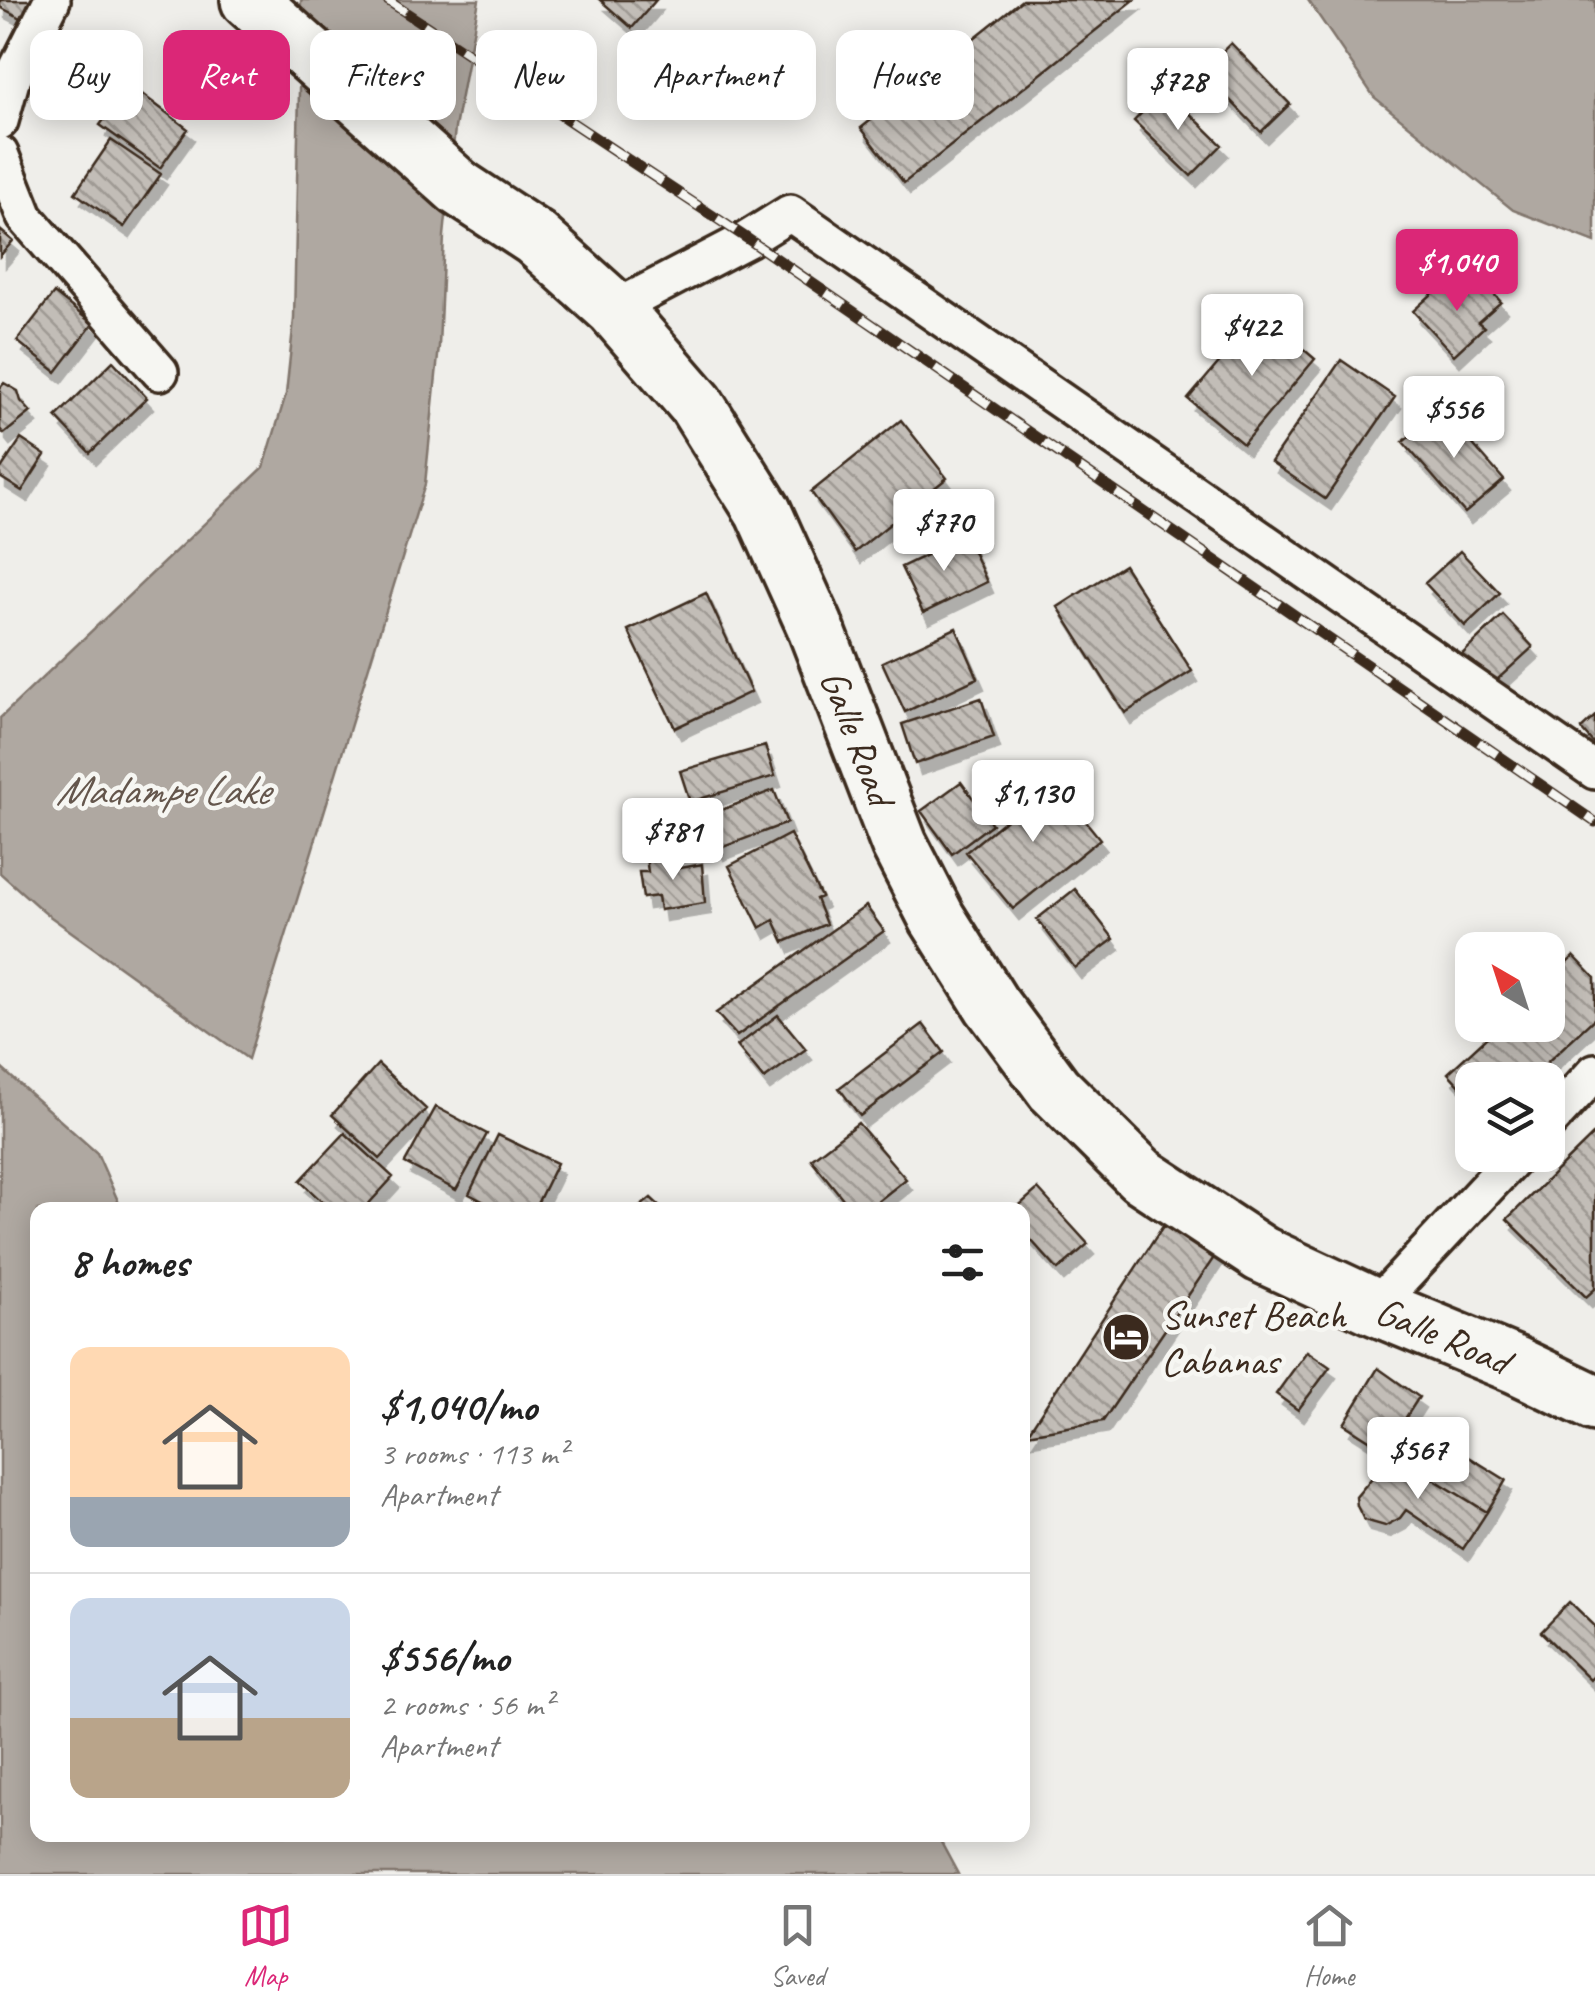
<!DOCTYPE html>
<meta charset="utf-8">
<style>
body{margin:0;font-family:Caveat,sans-serif;background:#f2f2f2;color:#222;height:100vh;display:flex;flex-direction:column;font-size:38px;white-space:nowrap}
*{box-sizing:border-box;margin:0}
p{font-size:32px;color:#767676}
.icon{flex:none;width:55px;height:55px;fill:none;stroke:currentColor;stroke-width:2;stroke-linecap:round;stroke-linejoin:round}
.map{position:relative;flex:1;overflow:hidden}
.side{position:absolute;left:30px;top:1202px;width:1000px;height:640px;display:flex;flex-direction:column;background:#fff;border-radius:20px;box-shadow:0 5px 25px #0003}
.side>*{flex:none}
.top-card{position:absolute;left:30px;top:30px;width:1000px;height:90px;display:flex;gap:20px}
.needle{width:65px;rotate:321deg}
.fabs{position:absolute;left:1455px;top:932px;display:grid;gap:20px}
.fabs a{display:grid;place-items:center;width:110px;height:110px;border-radius:20px;background:#fff;box-shadow:0 5px 25px #0003;font-size:50px}
.price{position:absolute;translate:-50% -85px;padding:0 22px;border-radius:10px;background:#fff;color:#222;font-size:32px;line-height:65px;filter:drop-shadow(0 2px 5px #0008)}
.price::after{content:'';position:absolute;left:50%;top:60px;width:30px;height:22px;margin-left:-15px;background:inherit;clip-path:polygon(0 0,100% 0,50% 100%)}
.price.selected{background:#db2777;color:#fff}
ul{padding:0;list-style:none}
li{display:flex;align-items:center;gap:30px;height:250px;padding:0 40px}
li+li{border-top:2px solid #e0e0e0}
li span{display:grid;place-items:center;flex:none;width:280px;height:200px;border-radius:20px;color:#555}
li>.icon{margin-inline-start:auto}
span .icon{width:120px;height:120px;fill:#fffc;stroke-width:1}
li b{font-size:42px}
h2{display:flex;justify-content:space-between;align-items:center;height:120px;padding:0 40px;font-size:42px}
.chip{padding:0 35px;border-radius:20px;background:#fff;box-shadow:0 5px 25px #0003;font-size:35px;line-height:90px}
.chip.selected{background:#db2777;color:#fff}
.menu{display:flex;justify-content:space-around;align-items:center;height:140px;border-top:2px solid #e0e0e0;background:#fff;font-size:28px;color:#767676}
.menu a{display:grid;justify-items:center;gap:5px}
.menu .selected{color:#db2777}
.map>svg:first-child{display:block}
</style>
<div class="map">
<svg width="1595" height="1874" viewBox="0 0 1595 1874">
<defs>
<pattern id="building-back-hatch" width="6" height="6" patternUnits="userSpaceOnUse" patternTransform="scale(2.5)"><rect width="6" height="6" fill="#c2bdb7"/><path d="M-1 5l2 2M0 0l6 6M5-1l2 2" fill="none" stroke="#9f9a94"/></pattern>
<filter id="shadow"><feDropShadow dx="6" dy="11" stdDeviation="0" flood-color="#0004"/></filter>
</defs>
<rect width="100%" height="100%" fill="#efeeea"/>
<filter id="ink" filterUnits="userSpaceOnUse"><feTurbulence type="fractalNoise" baseFrequency=".01" numOctaves="2"/><feDisplacementMap in="SourceGraphic" scale="20" xChannelSelector="R" yChannelSelector="G"/><feConvolveMatrix kernelMatrix="1 2 1 2 8 2 1 2 1" color-interpolation-filters="sRGB"/></filter>
<g filter="url(#ink)">
<path fill="#afa8a1" stroke="#81766d" stroke-width="2.5" d="M 301,0 L 479,0 L 455,128 L 444,236 L 439,346 L 425,484 L 248,1059 L 44,912 L 0,873 L 0,718 L 264,467 L 286,394 L 294,319 Z
M 1308,0 L 1595,0 L 1595,242 L 1513,210 L 1374,97 Z
M 0,1067 L 97,1153 L 122,1210 L 38,1210 L 38,1835 L 937,1835 L 958,1874 L 0,1874 Z"/>
<path fill="url(#building-back-hatch)" stroke="#3b2a1e" stroke-width="2.5" filter="url(#shadow)" d="M 0,0 L 42,0 L 31,23 L 0,7 Z
M 600,0 L 656,0 L 632,28 Z
M 1022,0 L 1134,0 L 904,183 L 861,128 Z
M 1231,43 L 1290,104 L 1261,132 L 1202,71 Z
M 130,85 L 188,129 L 160,168 L 100,125 Z
M 1165,89 L 1222,145 L 1191,176 L 1134,121 Z
M 111,140 L 161,174 L 124,227 L 75,193 Z
M 0,230 L 13,241 L 0,256 Z
M 1478,277 L 1501,302 L 1478,322 L 1484,327 L 1454,355 L 1413,311 L 1443,284 L 1456,298 Z
M 54,293 L 93,324 L 56,372 L 17,341 Z
M 1261,313 L 1315,359 L 1243,444 L 1188,399 Z
M 1341,360 L 1395,397 L 1325,499 L 1271,462 Z
M 113,361 L 147,398 L 90,453 L 56,417 Z
M 4,383 L 18,391 L 21,401 L 31,412 L 4,434 L 0,429 L 0,388 Z
M 1442,409 L 1504,480 L 1465,513 L 1403,442 Z
M 901,420 L 947,478 L 855,552 L 811,492 Z
M 21,439 L 45,455 L 22,491 L 0,477 L 0,470 Z
M 966,536 L 987,582 L 923,613 L 901,567 Z
M 1460,551 L 1500,593 L 1465,626 L 1425,583 Z
M 1124,565 L 1192,671 L 1125,713 L 1058,607 Z
M 706,593 L 751,692 L 675,728 L 628,630 Z
M 1503,615 L 1533,647 L 1487,689 L 1458,658 Z
M 956,628 L 978,678 L 905,712 L 882,662 Z
M 981,698 L 994,737 L 915,764 L 902,724 Z
M 1595,716 L 1595,745 L 1581,729 Z
M 765,746 L 775,776 L 690,802 L 680,771 Z
M 1053,781 L 1100,839 L 1013,909 L 966,852 Z
M 961,782 L 992,824 L 952,854 L 921,811 Z
M 774,790 L 787,823 L 718,849 L 705,816 Z
M 790,834 L 821,897 L 816,899 L 826,924 L 784,942 L 774,920 L 760,928 L 729,866 Z
M 668,854 L 670,870 L 702,864 L 705,903 L 660,910 L 658,896 L 643,898 L 639,872 L 648,872 L 646,857 Z
M 1075,889 L 1114,939 L 1075,968 L 1037,919 Z
M 866,906 L 884,931 L 737,1036 L 716,1013 Z
M 1574,956 L 1595,978 L 1595,1018 L 1528,1080 L 1472,1080 L 1472,1099 L 1448,1073 L 1500,1025 L 1548,1025 L 1548,981 Z
M 778,1015 L 806,1049 L 764,1079 L 737,1046 Z
M 923,1024 L 944,1052 L 860,1116 L 839,1088 Z
M 378,1064 L 426,1109 L 380,1159 L 332,1115 Z
M 436,1107 L 487,1134 L 456,1190 L 405,1163 Z
M 858,1123 L 906,1179 L 867,1210 L 852,1210 L 811,1159 Z
M 345,1133 L 393,1177 L 363,1210 L 331,1210 L 300,1181 Z
M 1595,1133 L 1595,1289 L 1586,1297 L 1507,1219 Z
M 498,1135 L 557,1163 L 534,1210 L 500,1210 L 469,1194 Z
M 1038,1189 L 1088,1244 L 1058,1270 L 1022,1230 L 1022,1210 L 1014,1210 Z
M 651,1198 L 664,1210 L 636,1210 Z
M 1163,1226 L 1217,1253 L 1103,1421 L 1027,1434 Z
M 1307,1351 L 1330,1367 L 1298,1410 L 1276,1394 Z
M 1378,1368 L 1419,1397 L 1385,1450 L 1344,1424 Z
M 1416,1424 L 1506,1480 L 1487,1512 L 1396,1456 Z
M 1396,1456 L 1487,1512 L 1463,1549 L 1406,1510 L 1400,1518 L 1385,1526 L 1364,1520 L 1357,1506 L 1356,1497 L 1376,1473 Z
M 1570,1602 L 1595,1626 L 1595,1675 L 1590,1680 L 1541,1632 Z"/>
<g fill="none" stroke-linecap="round" stroke-linejoin="round">
<g stroke="#3b2a1e" stroke-width="42">
<path id="minor" d="M 0,121 L 11,81 L 52,0
M 0,154 L 25,217 L 160,372
M 614,309 L 748,239 L 790,213 L 1595,771
M 1548,1123 L 1595,1072
M 1375,1307 L 1517,1155"/>
</g>
<g stroke="#3b2a1e" stroke-width="62">
<path id="trunk" d="M 249,0 L 459,188 L 535,238 L 614,309 L 696,404 L 763,511 L 814,624 L 899,844 L 937,918 L 991,1004 L 1054,1089 L 1141,1175 L 1261,1254 L 1375,1307 L 1516,1365 L 1595,1403"/>
</g>
<use href="#minor" stroke="#f6f6f2" stroke-width="35"/>
<use href="#trunk" stroke="#f6f6f2" stroke-width="55"/>
<g stroke="#3b2a1e" stroke-width="11">
<path id="rail" d="M 387,0 L 748,239 L 1595,822"/>
</g>
<use href="#rail" stroke="#f6f6f2" stroke-width="8" stroke-dasharray="22" stroke-linecap="butt"/>
</g>
</g>
<defs>
<g id="hotel-disc" transform="scale(2.5)"><circle r="9.5" fill="#3b2a1e" stroke="#f6f6f2"/><path d="M-6-4.5h1.5V1H6V5H4.5V3h-9V5H-6ZM-4 0a1.8 1.8 0 1 1 3.6 0ZM.5 0V-2.5h3Q6-2.5 6 0Z" fill="#fff"/></g>
</defs>
<g fill-rule="evenodd">
<use href="#hotel-disc" x="1126" y="1337"/>
</g>
<g text-anchor="middle" stroke-width="9" stroke-linejoin="round" paint-order="stroke">
<g font-size="40" fill="#3b2a1e" stroke="#f6f6f2">
<text transform="translate(858 737) rotate(69)" y="14">Galle Road</text>
<text transform="translate(1443 1335) rotate(23)" y="14">Galle Road</text>
</g>
<g font-size="40" fill="#3b2a1e" stroke="#f6f6f2" text-anchor="start">
<text x="1161" y="1328">Sunset Beach<tspan x="1161" dy="46">Cabanas</tspan></text>
</g>
<g font-size="42" font-style="italic" fill="#64564c" stroke="#f6f6f2">
<text x="162" y="804">Madampe Lake</text>
</g>
</g>
</svg>
<div class="fabs">
<a><svg class="needle" viewBox="-14 -14 28 28"><path d="M0-13l5 13h-10z" fill="#e53935"/><path d="M0 13l5-13h-10z" fill="#767676"/></svg></a>
<a><svg class="icon" aria-label="layers" viewBox="0 0 24 24"><path d="M12 4l9 5-9 5-9-5zM3 14l9 5 9-5"/></svg></a>
</div>
<b class="price" style="left:1178px;top:133px">$728</b>
<b class="price selected" style="left:1457px;top:314px">$1,040</b>
<b class="price" style="left:1252px;top:379px">$422</b>
<b class="price" style="left:1454px;top:461px">$556</b>
<b class="price" style="left:944px;top:574px">$770</b>
<b class="price" style="left:1033px;top:845px">$1,130</b>
<b class="price" style="left:673px;top:883px">$781</b>
<b class="price" style="left:1418px;top:1502px">$567</b>
<div class="top-card">
<a class="chip">Buy</a>
<a class="chip selected">Rent</a>
<a class="chip">Filters</a>
<a class="chip">New</a>
<a class="chip">Apartment</a>
<a class="chip">House</a>
</div>
<section class="side">
<h2>8 homes<svg class="icon" aria-label="filters" viewBox="0 0 24 24"><path d="M4 7h16M4 17h16"/><circle cx="9" cy="7" r="2"/><circle cx="15" cy="17" r="2"/></svg></h2>
<ul>
<li><span style="background:linear-gradient(#ffd9b3 75%,#9aa5b1 0)"><svg class="icon" aria-label="home" viewBox="0 0 24 24"><path d="M3 11l9-7 9 7M6 9v11h12V9"/></svg></span><div><b>$1,040/mo</b><p>3 rooms · 113 m²</p><p>Apartment</p></div></li>
<li><span style="background:linear-gradient(#c9d6e8 60%,#b9a48a 0)"><svg class="icon" aria-label="home" viewBox="0 0 24 24"><path d="M3 11l9-7 9 7M6 9v11h12V9"/></svg></span><div><b>$556/mo</b><p>2 rooms · 56 m²</p><p>Apartment</p></div></li>
</ul>
</section>
</div>
<nav class="menu">
<a class="selected"><svg class="icon" aria-label="map" viewBox="0 0 24 24"><path d="M3 6l6-2 6 2 6-2v14l-6 2-6-2-6 2zM9 4v14M15 6v14"/></svg>Map</a>
<a><svg class="icon" aria-label="saved" viewBox="0 0 24 24"><path d="M7 4h10v16l-5-4-5 4z"/></svg>Saved</a>
<a><svg class="icon" aria-label="home" viewBox="0 0 24 24"><path d="M3 11l9-7 9 7M6 9v11h12V9"/></svg>Home</a>
</nav>
